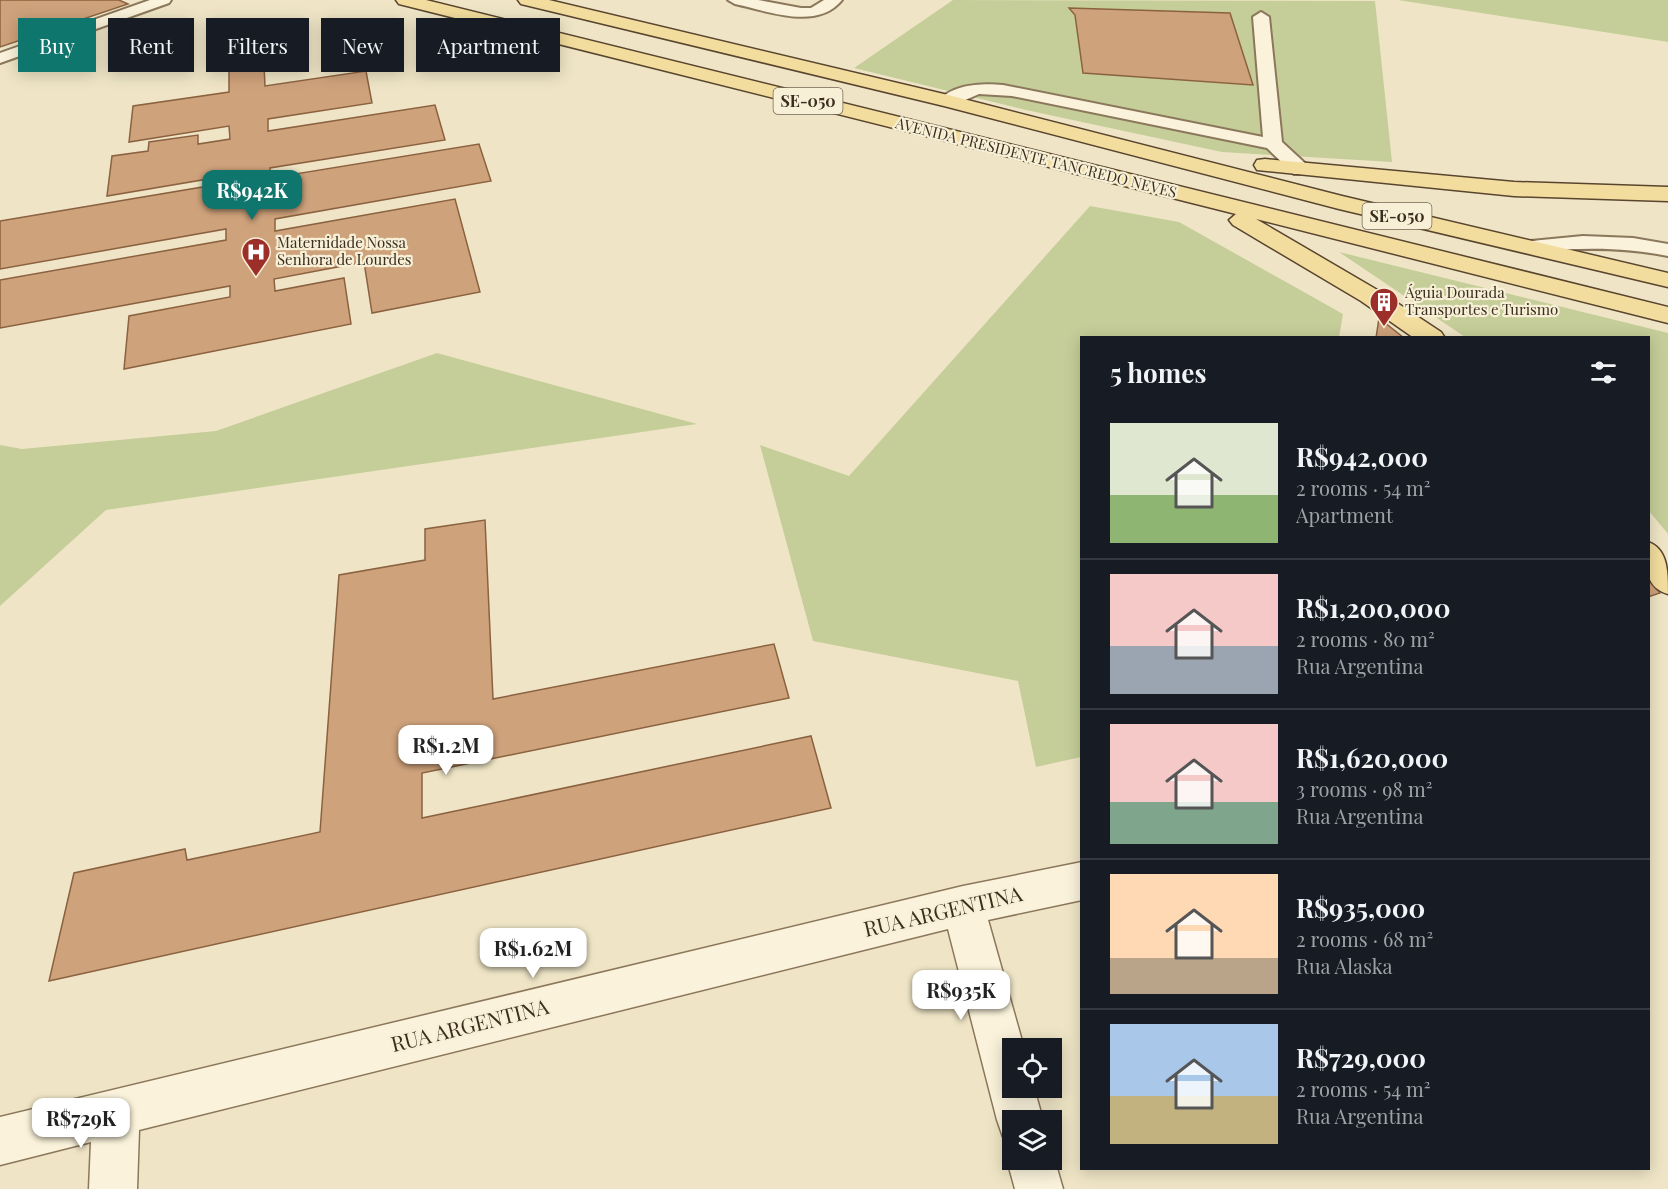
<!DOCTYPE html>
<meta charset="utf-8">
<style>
body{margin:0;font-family:"Playfair Display",serif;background:#242831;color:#f1f3f6;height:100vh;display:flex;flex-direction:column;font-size:22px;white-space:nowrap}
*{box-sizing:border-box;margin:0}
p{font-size:20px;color:#9ea1a6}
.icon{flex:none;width:33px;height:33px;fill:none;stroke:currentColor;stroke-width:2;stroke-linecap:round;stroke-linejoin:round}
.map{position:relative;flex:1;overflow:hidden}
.drawer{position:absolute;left:1080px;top:336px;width:570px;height:834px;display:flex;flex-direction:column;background:#171b24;border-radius:0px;box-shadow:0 3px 15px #0003}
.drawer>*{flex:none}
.top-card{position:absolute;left:18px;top:18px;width:570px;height:54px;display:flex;gap:12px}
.fabs{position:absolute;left:1002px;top:1038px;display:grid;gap:12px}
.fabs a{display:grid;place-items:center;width:60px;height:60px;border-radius:0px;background:#171b24;box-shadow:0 3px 15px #0003;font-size:30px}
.price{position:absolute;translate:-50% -51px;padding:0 14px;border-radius:12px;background:#fff;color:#222;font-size:20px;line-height:39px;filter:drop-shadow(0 2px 3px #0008)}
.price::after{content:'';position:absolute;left:50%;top:36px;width:18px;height:14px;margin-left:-9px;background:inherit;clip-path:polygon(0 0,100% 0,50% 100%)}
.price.active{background:#0f766e;color:#fff}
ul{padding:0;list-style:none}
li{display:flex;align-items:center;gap:18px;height:150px;padding:0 30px}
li+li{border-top:2px solid #363941}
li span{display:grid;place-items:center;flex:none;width:168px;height:120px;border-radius:0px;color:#555}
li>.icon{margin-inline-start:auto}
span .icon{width:72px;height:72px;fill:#fffc;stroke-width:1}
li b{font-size:26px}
h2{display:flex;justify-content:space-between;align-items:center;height:72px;padding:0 30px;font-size:26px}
.tag{padding:0 21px;border-radius:0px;background:#171b24;box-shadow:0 3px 15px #0003;font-size:21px;line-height:54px}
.tag.active{background:#0f766e;color:#fff}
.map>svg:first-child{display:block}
</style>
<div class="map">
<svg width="1668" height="1189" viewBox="0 0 1668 1189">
<rect width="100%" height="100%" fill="#efe5c6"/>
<path fill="#c5ce99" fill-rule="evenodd" d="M 953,0 L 1375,1 L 1392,162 L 1222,152 L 1026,110 L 854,68 ZM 1070,9 L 1230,13 L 1253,84 L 1083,73 L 1075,15 Z
M 1398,0 L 1668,0 L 1668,42 Z
M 1090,206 L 1179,222 L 1343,314 L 1339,337 L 1082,338 L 1081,757 L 1036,767 L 1018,681 L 813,641 L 760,445 L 849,476 Z
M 1339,252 L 1668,333 L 1668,534 L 1649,511 L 1648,338 L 1465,337 Z
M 437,353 L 697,424 L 106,510 L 0,606 L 0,445 L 22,449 L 216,431 Z"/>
<path fill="#cea27b" stroke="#8b6240" stroke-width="1.5" d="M 0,0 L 119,0 L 128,4 L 0,47 Z
M 1069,8 L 1230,13 L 1253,85 L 1083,73 L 1075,15 Z
M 264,65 L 265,86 L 366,71 L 372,103 L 268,119 L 268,131 L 435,105 L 445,140 L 270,168 L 271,178 L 479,144 L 491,181 L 275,219 L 275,231 L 455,199 L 480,292 L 372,313 L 364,262 L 274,279 L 275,291 L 344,278 L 351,324 L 124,369 L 129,316 L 230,297 L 230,286 L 0,328 L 0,280 L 226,240 L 226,229 L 0,269 L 0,221 L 226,183 L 226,176 L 107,196 L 112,156 L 148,151 L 149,142 L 198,135 L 198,144 L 230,139 L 229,126 L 129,142 L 133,106 L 229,92 L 229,70 Z
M 1379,318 L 1404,338 L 1376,338 Z
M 485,520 L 493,699 L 774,644 L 789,698 L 422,773 L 422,818 L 811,736 L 831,808 L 49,981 L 74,873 L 185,849 L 187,860 L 320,832 L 339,575 L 425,560 L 425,529 Z
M 1648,579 L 1660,593 L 1648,597 Z"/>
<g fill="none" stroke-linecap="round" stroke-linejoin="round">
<g stroke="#8b775b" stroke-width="4">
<path id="service" d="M 150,0 L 171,0 L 169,3 L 0,63 L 0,53 Z
M 728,0 L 758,0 L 801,8 L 811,8 L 824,0 L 842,0 C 817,31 768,11 735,4 Z
M 1261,12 L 1269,17 L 1282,142 L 1308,166 L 1310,170 L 1308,174 L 1294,174 L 1267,148 L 1012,96 L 979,94 L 954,105 L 942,105 L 939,101 C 952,84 983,83 1003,85 L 1263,137 L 1253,17 Z
M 1583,236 L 1633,238 L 1668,244 L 1668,256 C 1622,247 1578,247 1531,253 L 1524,251 L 1521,247 L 1524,243 L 1531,241 Z"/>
</g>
<g stroke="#8b775b" stroke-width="3">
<path id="minor" d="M 1082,862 L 1082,900 L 988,920 L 1024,1048 L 1012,1048 L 1012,1088 L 1034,1088 L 1043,1120 L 1012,1120 L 1012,1140 L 1003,1137 L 997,1120 L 948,929 L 139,1130 L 137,1189 L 89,1189 L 91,1142 L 0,1165 L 0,1117 L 963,886 Z
M 1012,1147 L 1012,1160 L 1052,1160 L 1052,1151 L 1063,1189 L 1015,1189 L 1007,1160 Z"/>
</g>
<g stroke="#59452f" stroke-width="3">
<path id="primary" d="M 396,0 L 426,0 L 1668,307 L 1668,323 L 1256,219 L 1379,291 L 1441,332 L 1445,338 L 1414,338 L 1361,301 L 1233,225 L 1229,220 L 1236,214 L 399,4 Z
M 518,0 L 549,0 L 948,95 L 1342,196 L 1668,273 L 1668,287 L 1339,209 L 944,106 L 521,4 Z
M 1265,159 L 1514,182 L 1668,187 L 1668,201 L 1514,196 L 1257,170 L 1254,165 L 1257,160 Z
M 1648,542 C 1668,549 1668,572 1668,594 C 1642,586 1648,564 1648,542 Z"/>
</g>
<use href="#service" fill="#faf2da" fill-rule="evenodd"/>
<use href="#minor" fill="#faf2da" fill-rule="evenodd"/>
<use href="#primary" fill="#f3dd9e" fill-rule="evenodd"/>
</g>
<defs>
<g id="hospital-pin" transform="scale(1.5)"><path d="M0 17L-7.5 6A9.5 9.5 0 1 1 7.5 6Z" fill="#9c2f2a" stroke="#f7efd6"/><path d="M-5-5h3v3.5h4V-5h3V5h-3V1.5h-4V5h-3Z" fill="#fff"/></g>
<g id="building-pin" transform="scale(1.5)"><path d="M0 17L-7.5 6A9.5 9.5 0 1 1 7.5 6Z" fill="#9c2f2a" stroke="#f7efd6"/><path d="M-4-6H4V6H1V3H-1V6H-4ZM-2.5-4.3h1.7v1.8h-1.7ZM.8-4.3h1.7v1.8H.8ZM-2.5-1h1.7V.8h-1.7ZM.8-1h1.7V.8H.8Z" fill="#fff"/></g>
</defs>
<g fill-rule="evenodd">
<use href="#hospital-pin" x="256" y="252"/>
<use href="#building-pin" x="1384" y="302"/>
</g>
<g text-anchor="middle" stroke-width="4.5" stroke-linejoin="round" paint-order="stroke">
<g font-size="15" fill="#3b2e1f" stroke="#f7efd6">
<text transform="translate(1036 158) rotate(14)" y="5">AVENIDA PRESIDENTE TANCREDO NEVES</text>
</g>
<g font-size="15" fill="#3b2e1f" stroke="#f7efd6" text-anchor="start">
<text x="277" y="248">Maternidade Nossa<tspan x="277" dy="17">Senhora de Lourdes</tspan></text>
<text x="1405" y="298">Águia Dourada<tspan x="1405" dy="17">Transportes e Turismo</tspan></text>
</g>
<g fill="#f7efd6" stroke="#736856" stroke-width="1.5">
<rect x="773.5" y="88" width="69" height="26" rx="4.5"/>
<rect x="1362.5" y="203" width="69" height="26" rx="4.5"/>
</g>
<g font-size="16" font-weight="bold" fill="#3b2e1f">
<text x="808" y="107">SE-050</text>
<text x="1397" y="222">SE-050</text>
</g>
<g font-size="21" fill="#3b2e1f" stroke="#f7efd6">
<text transform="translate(943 912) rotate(-13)" y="7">RUA ARGENTINA</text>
<text transform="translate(470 1026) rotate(-14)" y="7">RUA ARGENTINA</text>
</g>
</g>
</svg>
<div class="fabs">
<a><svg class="icon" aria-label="locate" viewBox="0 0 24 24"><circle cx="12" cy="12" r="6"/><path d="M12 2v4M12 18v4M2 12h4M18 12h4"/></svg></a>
<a><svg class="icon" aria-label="layers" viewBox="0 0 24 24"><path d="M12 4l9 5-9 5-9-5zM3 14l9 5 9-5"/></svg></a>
</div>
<b class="price active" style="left:252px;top:221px">R$942K</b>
<b class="price" style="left:446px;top:776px">R$1.2M</b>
<b class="price" style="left:533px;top:979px">R$1.62M</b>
<b class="price" style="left:961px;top:1021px">R$935K</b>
<b class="price" style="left:81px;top:1149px">R$729K</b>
<div class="top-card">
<a class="tag active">Buy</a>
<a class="tag">Rent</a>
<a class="tag">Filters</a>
<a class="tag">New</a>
<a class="tag">Apartment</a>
</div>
<section class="drawer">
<h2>5 homes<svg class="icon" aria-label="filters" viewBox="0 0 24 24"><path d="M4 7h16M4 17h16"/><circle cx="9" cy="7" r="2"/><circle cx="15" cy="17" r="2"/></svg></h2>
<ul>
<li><span style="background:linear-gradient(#dfe7d0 60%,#8fb573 0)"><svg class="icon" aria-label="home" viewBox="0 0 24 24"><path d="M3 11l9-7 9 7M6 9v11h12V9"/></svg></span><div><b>R$942,000</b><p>2 rooms · 54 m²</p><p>Apartment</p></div></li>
<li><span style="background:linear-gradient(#f6c9c9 60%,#9aa5b1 0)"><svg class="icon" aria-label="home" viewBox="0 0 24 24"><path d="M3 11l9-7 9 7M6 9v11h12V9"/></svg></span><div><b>R$1,200,000</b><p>2 rooms · 80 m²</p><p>Rua Argentina</p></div></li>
<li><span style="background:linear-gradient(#f6c9c9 65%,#7fa58c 0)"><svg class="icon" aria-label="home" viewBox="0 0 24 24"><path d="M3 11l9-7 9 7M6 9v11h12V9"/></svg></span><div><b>R$1,620,000</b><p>3 rooms · 98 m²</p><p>Rua Argentina</p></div></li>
<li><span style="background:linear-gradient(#ffd9b3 70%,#b9a48a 0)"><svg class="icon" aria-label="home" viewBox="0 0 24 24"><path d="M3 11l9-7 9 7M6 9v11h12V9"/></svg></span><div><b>R$935,000</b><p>2 rooms · 68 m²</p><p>Rua Alaska</p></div></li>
<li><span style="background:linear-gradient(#a9c7e8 60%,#c2b280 0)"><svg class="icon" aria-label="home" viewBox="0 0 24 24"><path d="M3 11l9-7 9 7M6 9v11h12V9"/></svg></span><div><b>R$729,000</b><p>2 rooms · 54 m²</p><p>Rua Argentina</p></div></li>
</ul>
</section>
</div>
